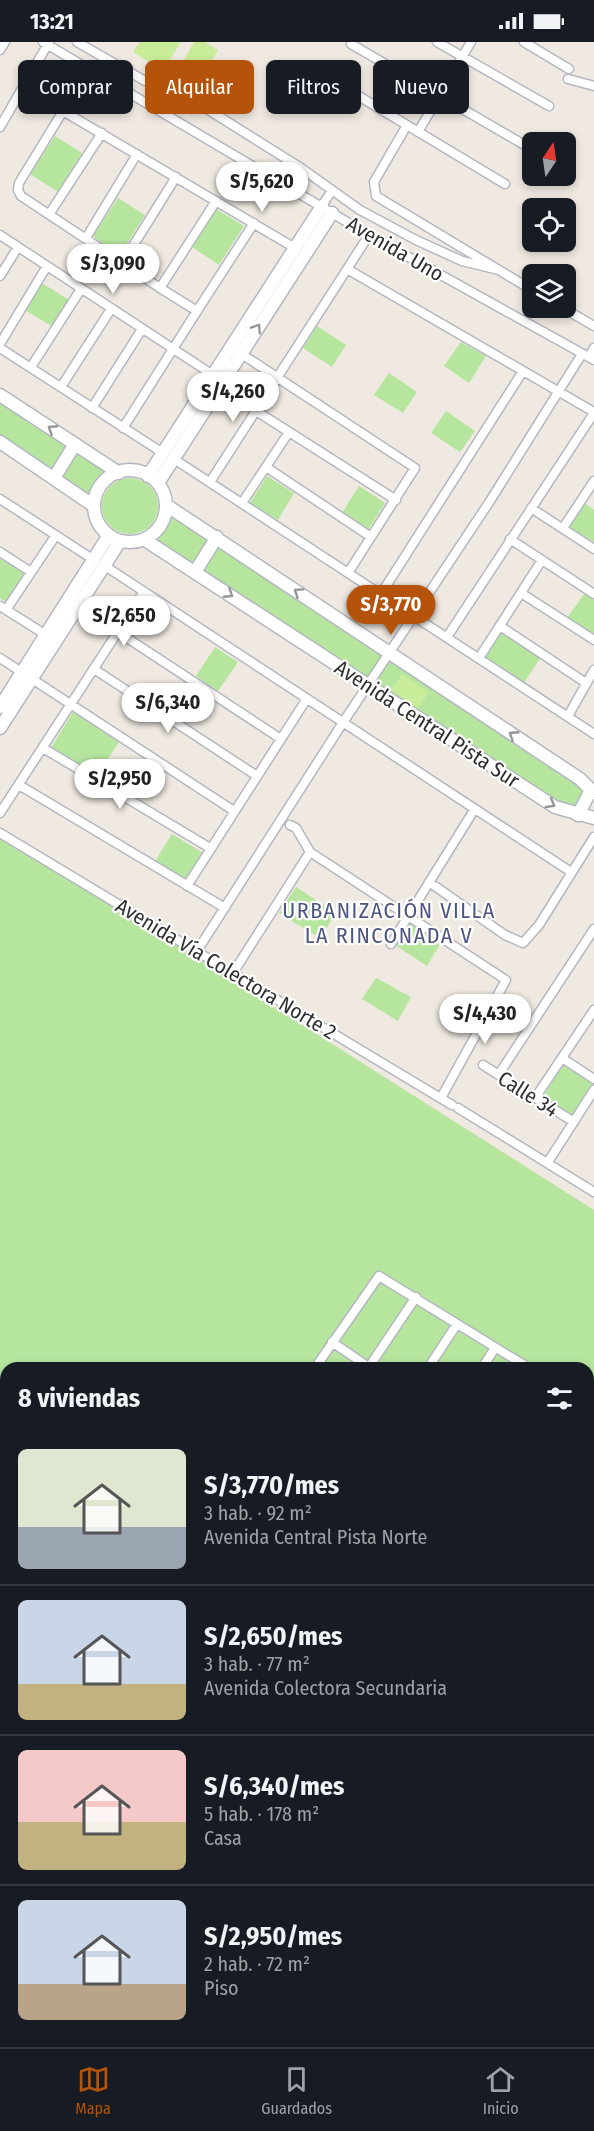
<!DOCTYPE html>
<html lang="es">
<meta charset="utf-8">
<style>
body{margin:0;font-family:"Fira Sans Condensed",sans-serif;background:#242831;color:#f1f3f6;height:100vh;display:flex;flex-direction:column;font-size:22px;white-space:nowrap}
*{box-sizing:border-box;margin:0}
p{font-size:20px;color:#9ea1a6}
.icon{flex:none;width:33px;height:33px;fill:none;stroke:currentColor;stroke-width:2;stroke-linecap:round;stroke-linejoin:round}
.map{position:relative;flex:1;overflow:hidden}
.sheet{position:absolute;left:0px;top:1320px;width:594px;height:686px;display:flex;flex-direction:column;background:#171b24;border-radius:18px 18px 0 0;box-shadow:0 3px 9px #0003}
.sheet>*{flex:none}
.top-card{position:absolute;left:18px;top:18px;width:558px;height:54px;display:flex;gap:12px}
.needle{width:39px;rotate:13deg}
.fabs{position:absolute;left:522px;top:90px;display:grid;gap:12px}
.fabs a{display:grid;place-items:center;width:54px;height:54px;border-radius:9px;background:#171b24;box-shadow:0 3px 9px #0003;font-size:30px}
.price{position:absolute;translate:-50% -51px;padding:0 14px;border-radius:21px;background:#fff;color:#222;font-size:20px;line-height:39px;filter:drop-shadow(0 2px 3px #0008)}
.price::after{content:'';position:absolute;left:50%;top:36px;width:18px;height:14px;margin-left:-9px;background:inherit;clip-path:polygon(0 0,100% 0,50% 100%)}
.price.current{background:#b45309;color:#fff}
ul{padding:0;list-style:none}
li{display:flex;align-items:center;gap:18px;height:150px;padding:0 18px}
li+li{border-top:2px solid #363941}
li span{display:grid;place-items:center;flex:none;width:168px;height:120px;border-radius:9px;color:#555}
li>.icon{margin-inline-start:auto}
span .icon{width:72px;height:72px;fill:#fffc;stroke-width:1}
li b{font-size:26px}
h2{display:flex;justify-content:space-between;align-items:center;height:72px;padding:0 18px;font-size:26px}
.pill{padding:0 21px;border-radius:9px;background:#171b24;box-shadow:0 3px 9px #0003;font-size:21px;line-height:54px}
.pill.current{background:#b45309;color:#fff}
.status{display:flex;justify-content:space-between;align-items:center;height:42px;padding:0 30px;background:#171b24;direction:ltr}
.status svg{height:16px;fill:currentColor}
.dock{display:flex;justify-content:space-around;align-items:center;height:84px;border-top:2px solid #363941;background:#171b24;font-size:16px;color:#9ea1a6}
.dock a{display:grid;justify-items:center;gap:3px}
.dock .current{color:#b45309}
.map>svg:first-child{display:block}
</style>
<div class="status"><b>13:21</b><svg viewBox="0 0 49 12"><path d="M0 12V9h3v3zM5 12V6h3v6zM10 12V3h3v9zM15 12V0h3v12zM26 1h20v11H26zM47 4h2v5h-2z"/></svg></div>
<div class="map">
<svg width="594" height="2005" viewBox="0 0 594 2005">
<rect width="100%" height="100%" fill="#efe9e1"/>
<path fill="#b6e59e" d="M 55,94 L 82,111 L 58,150 L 30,132 Z
M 118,156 L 145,173 L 119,214 L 93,194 Z
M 216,167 L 244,184 L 219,223 L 192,205 Z
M 42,241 L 69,258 L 53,285 L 25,268 Z
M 317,284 L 346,303 L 332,325 L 303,306 Z
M 461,300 L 486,314 L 469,341 L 444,324 Z
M 389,331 L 417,350 L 403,371 L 374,353 Z
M 0,356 L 69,405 L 53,428 L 49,428 L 0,397 Z
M 446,369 L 475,389 L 460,410 L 431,391 Z
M 82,410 L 111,431 L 98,443 L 93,458 L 62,437 L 61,431 L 74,411 Z
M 267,434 L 294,451 L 278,478 L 250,461 Z
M102 464a28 28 0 1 1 56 0a28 28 0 1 1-56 0Z
M 359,444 L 385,461 L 368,488 L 342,471 Z
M 583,460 L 594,468 L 594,500 L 567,484 Z
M 174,473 L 209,496 L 194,522 L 157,500 Z
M 218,502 L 385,613 L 370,635 L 368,636 L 202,528 Z
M 0,514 L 27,531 L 7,561 L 0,556 Z
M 585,551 L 594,557 L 594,594 L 567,576 Z
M 503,589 L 541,615 L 524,641 L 486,617 L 485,613 Z
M 215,605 L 238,620 L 218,649 L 196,634 Z
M 391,618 L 578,738 L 586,753 L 582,765 L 565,767 L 376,644 L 375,641 Z
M 73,670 L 119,700 L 97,734 L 51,706 Z
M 0,791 L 594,1168 L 594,1901 L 588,1897 L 588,1326 L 6,1326 L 6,2000 L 322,2000 L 319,2005 L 13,2005 L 0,1997 Z
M 172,792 L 203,811 L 186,837 L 155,819 Z
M 296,845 L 336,871 L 320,896 L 279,871 Z
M 410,879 L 441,900 L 427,924 L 395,903 Z
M 376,936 L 411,955 L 398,979 L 362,957 Z
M 562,1024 L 565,1024 L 593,1042 L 571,1075 L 542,1057 Z"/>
<path fill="#c9ec9a" d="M 140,0 L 181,0 L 163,29 L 133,10 Z
M 194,0 L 205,0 L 218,8 L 198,43 L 177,30 Z
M 402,632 L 429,650 L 418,667 L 391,648 Z"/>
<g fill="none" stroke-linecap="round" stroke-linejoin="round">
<g stroke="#b4b7c1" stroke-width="11">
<path id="street" d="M 43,0 L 369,193 L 594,318
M 77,0 L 145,39 L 188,55 L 301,126 L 360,168 L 416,198 L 462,219 L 499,228
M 437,0 L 549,64
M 524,0 L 569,27
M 351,2 L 528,105
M 0,8 L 5,0
M 568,37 L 594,44
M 332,38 L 505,142
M 24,46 L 295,206
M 63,69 L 19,141 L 18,148 L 21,154 L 160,246
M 407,83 L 374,140 L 376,154 L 532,248
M 0,85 L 49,0
M 418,90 L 471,0
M 216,159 L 160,246 L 197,269 L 254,181
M 322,164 L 332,148
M 50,171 L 102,91
M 0,193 L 213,333
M 86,196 L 137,112
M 123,220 L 176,135
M 347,227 L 594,370
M 0,234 L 18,205
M 563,266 L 594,284
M 0,302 L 47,224
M 231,305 L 415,426 L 348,531
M 0,306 L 163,411
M 589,315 L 594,306
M 31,325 L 81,247
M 61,345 L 111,267
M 92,366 L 142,287
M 256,369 L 396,458
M 123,386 L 197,269
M 174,417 L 594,692
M 266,425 L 371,495
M 210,440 L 369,193
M 0,457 L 94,518
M 242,461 L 289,390
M 531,466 L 594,507
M 563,486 L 594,439
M 510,497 L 594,552
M 0,510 L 31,530
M 105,524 L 571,830
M 521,551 L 594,598
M 381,552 L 523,329
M 0,564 L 46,593
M 6,568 L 56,493
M 500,584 L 586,641
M 118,590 L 281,697
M 447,595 L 594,371
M 0,616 L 234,769
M 479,616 L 542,518
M 94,627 L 257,734
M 568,674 L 594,628
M 43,706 L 210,806
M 19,743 L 225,866
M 0,771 L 143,551
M 290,783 L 296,786 L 310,810 L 506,938 L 441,1056
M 0,791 L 452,1063
M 429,840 L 505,893 L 523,901 L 539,883 L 594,795
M 187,844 L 306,658
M 391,902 L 474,768
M 197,909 L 342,682 L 490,459 L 582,312
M 233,931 L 310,810
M 562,1016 L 594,1037
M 483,1023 L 574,1080
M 499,1032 L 594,887
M 535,1056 L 594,968
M 458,1066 L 594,1150
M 548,1120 L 594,1048
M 332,1300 L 370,1326
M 369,1325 L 416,1255
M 315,1326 L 379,1234 L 529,1326
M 428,1326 L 457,1282
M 482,1326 L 495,1306
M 588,1593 L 594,1597
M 588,1913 L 594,1917
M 502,2005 L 505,2000"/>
</g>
<g stroke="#b4b7c1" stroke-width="15">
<path id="secondary" d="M 0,353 L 119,431
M 0,400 L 94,464
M94 464a36 36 0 1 1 72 0a36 36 0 1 1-72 0Z
M 148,434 L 322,164
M 54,436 L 75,402
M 158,441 L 332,171
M 166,463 L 580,737 L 594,751
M 145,498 L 555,765 L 594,776
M 195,530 L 217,495
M 0,665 L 109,493
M 0,686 L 120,499
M 578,773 L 591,748
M 588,1620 L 594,1613
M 588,1641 L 594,1634
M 327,2005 L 330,2000"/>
</g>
<use href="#street" stroke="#fff" stroke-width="8"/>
<use href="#secondary" stroke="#fff" stroke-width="12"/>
</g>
<defs><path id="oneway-chevron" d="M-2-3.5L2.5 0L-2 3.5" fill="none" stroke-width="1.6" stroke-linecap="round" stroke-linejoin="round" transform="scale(1.5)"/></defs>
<g stroke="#969696">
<use href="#oneway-chevron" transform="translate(257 286) rotate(-57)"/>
<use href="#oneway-chevron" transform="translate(52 387) rotate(-147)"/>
<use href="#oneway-chevron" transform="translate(298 550) rotate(-146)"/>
<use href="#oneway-chevron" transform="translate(229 552) rotate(33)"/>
<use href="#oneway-chevron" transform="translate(513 693) rotate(-147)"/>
<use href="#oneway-chevron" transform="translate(551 762) rotate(30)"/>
</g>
<g text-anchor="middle" stroke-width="4.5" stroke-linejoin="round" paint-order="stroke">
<g font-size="21" fill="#2e2e2e" stroke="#fff">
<text transform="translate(395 207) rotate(30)" y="7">Avenida Uno</text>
<text transform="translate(427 682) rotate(33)" y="7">Avenida Central Pista Sur</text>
<text transform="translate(226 927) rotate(31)" y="7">Avenida Vía Colectora Norte 2</text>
<text transform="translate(528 1052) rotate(32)" y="7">Calle 34</text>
</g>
<g font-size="22" letter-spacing="1.5" fill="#4d5680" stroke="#fff">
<text x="389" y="876">URBANIZACIÓN VILLA<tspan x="389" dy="25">LA RINCONADA V</tspan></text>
</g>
</g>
</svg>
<div class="fabs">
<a><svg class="needle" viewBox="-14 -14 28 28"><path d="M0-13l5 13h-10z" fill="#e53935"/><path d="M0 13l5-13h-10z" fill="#9ea1a6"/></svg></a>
<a><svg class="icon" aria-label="locate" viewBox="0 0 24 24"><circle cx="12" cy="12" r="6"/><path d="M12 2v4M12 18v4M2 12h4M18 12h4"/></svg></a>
<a><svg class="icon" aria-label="layers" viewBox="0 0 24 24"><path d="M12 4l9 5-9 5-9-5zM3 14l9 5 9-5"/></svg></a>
</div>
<b class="price" style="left:262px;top:171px">S/5,620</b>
<b class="price" style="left:113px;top:253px">S/3,090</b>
<b class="price" style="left:233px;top:381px">S/4,260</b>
<b class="price current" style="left:391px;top:594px">S/3,770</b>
<b class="price" style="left:124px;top:605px">S/2,650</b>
<b class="price" style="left:168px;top:692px">S/6,340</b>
<b class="price" style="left:120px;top:768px">S/2,950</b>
<b class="price" style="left:485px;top:1003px">S/4,430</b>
<div class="top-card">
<a class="pill">Comprar</a>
<a class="pill current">Alquilar</a>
<a class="pill">Filtros</a>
<a class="pill">Nuevo</a>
</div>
<section class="sheet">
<h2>8 viviendas<svg class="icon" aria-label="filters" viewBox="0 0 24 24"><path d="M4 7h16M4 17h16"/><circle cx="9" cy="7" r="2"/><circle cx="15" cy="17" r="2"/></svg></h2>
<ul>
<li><span style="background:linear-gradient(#dfe7d0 65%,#9aa5b1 0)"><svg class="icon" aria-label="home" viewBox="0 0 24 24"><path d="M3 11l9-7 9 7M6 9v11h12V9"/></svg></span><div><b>S/3,770/mes</b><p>3 hab. · 92 m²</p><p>Avenida Central Pista Norte</p></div></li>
<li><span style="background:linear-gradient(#c9d6e8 70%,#c2b280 0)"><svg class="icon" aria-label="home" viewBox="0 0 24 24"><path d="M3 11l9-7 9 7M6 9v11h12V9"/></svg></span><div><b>S/2,650/mes</b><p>3 hab. · 77 m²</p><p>Avenida Colectora Secundaria</p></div></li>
<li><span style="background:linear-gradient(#f6c9c9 60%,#c2b280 0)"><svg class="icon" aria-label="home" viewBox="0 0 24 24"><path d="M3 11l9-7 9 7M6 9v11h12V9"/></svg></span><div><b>S/6,340/mes</b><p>5 hab. · 178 m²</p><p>Casa</p></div></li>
<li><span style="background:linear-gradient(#c9d6e8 70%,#b9a48a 0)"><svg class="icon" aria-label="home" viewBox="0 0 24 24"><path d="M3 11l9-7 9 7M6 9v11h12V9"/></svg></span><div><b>S/2,950/mes</b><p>2 hab. · 72 m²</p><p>Piso</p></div></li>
</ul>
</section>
</div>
<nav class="dock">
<a class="current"><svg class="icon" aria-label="map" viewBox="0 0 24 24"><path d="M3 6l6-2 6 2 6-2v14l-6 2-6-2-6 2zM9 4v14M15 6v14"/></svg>Mapa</a>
<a><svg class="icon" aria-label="saved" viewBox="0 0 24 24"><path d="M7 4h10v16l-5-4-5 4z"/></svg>Guardados</a>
<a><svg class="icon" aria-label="home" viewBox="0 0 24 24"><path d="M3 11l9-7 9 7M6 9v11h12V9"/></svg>Inicio</a>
</nav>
